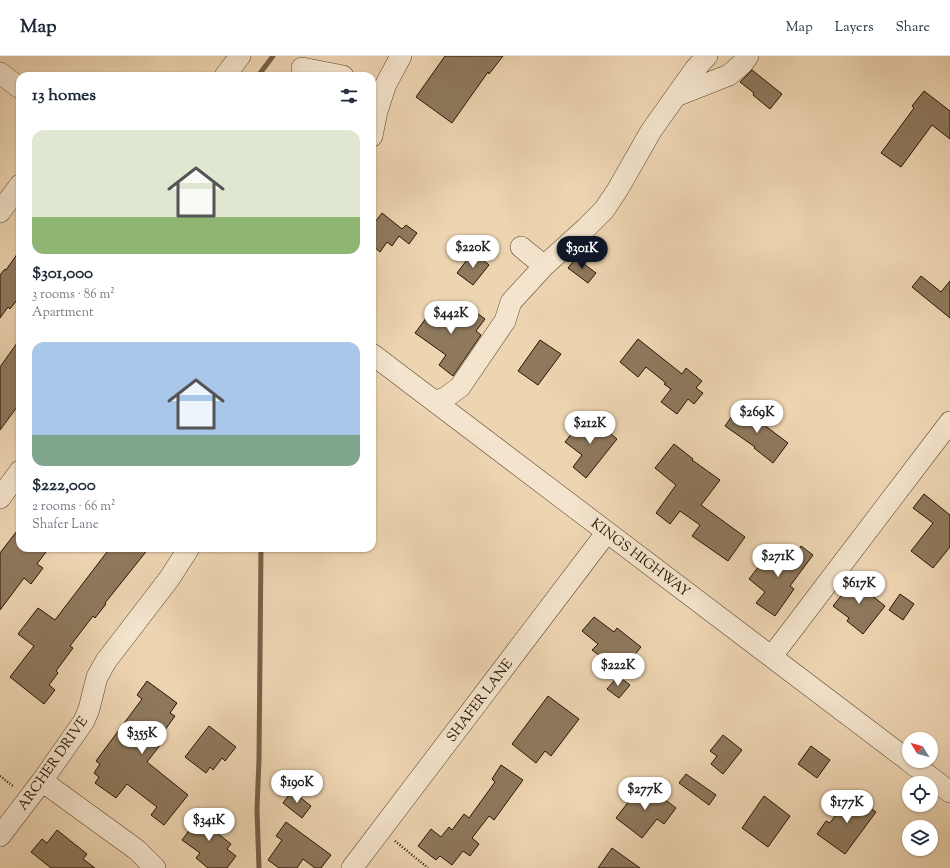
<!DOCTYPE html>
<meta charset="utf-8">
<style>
body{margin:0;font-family:"Sorts Mill Goudy",serif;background:#f6f6f7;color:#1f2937;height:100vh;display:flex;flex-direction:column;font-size:15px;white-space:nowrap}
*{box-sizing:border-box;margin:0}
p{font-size:13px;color:#747a83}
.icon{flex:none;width:22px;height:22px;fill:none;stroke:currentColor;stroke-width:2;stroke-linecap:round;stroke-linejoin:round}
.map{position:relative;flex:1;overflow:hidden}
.sheet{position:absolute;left:16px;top:16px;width:360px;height:480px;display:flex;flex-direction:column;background:#fff;border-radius:12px;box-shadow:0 1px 3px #0004}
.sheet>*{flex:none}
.needle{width:26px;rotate:307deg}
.controls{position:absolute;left:902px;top:676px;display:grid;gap:8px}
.controls a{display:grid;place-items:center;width:36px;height:36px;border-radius:50%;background:#fff;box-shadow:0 1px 3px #0004;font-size:20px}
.price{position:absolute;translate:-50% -34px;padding:0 9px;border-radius:14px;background:#fff;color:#222;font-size:13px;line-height:26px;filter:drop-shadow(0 1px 2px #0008)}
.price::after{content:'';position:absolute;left:50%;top:24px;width:12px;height:9px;margin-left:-6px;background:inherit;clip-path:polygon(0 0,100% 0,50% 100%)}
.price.on{background:#111827;color:#fff}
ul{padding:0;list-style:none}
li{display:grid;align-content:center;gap:8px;height:212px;padding:0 16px}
li span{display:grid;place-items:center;height:124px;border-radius:12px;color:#555}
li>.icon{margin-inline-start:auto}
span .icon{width:72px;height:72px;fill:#fffc;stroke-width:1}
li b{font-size:17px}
h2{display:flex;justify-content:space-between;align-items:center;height:48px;padding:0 16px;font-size:17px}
header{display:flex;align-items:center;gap:24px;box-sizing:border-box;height:56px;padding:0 20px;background:#fff;border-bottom:1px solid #e0e1e3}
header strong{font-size:19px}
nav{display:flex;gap:22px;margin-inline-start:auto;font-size:14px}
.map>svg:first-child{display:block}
</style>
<header>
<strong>Map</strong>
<nav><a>Map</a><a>Layers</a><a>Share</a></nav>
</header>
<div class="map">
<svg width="950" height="812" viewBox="0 0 950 812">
<rect width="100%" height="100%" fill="#eed5b2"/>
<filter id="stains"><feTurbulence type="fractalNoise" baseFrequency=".005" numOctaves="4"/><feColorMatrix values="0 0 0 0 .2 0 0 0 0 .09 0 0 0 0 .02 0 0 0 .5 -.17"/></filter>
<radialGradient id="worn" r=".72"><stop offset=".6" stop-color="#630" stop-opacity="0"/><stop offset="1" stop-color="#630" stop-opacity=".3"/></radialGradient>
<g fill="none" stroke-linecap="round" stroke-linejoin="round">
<path stroke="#766147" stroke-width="5" d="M 258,20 L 273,0
M 259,812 L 257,754 L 259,703 L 261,492"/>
</g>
<path fill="#8e795d" stroke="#271501" d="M 445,0 L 503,0 L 489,18 L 488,16 L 452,67 L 416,41 Z
M 752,14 L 782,38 L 770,53 L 753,39 L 754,37 L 740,26 Z
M 924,35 L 950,55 L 950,83 L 932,69 L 901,111 L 881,97 L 914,52 L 912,50 Z
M 382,157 L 402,173 L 406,169 L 417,177 L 409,188 L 399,180 L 392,190 L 387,186 L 380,196 L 372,189 L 372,170 Z
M 20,194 L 20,240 L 10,253 L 8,251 L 0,262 L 0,219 L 5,213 L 6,214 Z
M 473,196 L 489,209 L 473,229 L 457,217 Z
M 576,202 L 596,217 L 588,227 L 568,212 Z
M 921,220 L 941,236 L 950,225 L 950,262 L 912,231 Z
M 438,246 L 454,258 L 458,253 L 468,261 L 473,254 L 485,263 L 476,275 L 481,279 L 453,320 L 439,309 L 446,299 L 415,277 Z
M 20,283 L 20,347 L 0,374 L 0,311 Z
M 638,283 L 682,318 L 686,312 L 702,325 L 696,332 L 703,337 L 694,348 L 688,343 L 677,358 L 661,346 L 671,333 L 664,328 L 666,327 L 646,311 L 638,321 L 620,306 Z
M 540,284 L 561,298 L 538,329 L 518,315 Z
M 739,350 L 788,387 L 773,407 L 754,392 L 755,391 L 725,370 Z
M 591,361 L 617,383 L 586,422 L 573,411 L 582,399 L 565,386 L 581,366 L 584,369 Z
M 674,388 L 693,403 L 692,404 L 720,424 L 701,449 L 745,481 L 728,505 L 692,480 L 700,469 L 680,455 L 670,468 L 656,457 L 676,429 L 655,412 Z
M 924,438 L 950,459 L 950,491 L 933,512 L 911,495 L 933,467 L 913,452 Z
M 20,471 L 20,492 L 49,492 L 37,508 L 43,512 L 31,528 L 24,522 L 0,554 L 0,497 Z
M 801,490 L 813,499 L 790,530 L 794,533 L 775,560 L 756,547 L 765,536 L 749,523 L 773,492 L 790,505 Z
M 110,492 L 149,492 L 105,547 L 106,548 L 95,562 L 93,560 L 70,590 L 73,592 L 56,615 L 58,617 L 49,629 L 55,634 L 44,648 L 10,621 L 34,590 L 18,578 L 38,552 L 55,564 Z
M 857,520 L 869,529 L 865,534 L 885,550 L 863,578 L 847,565 L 849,562 L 833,550 Z
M 900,538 L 914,548 L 903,564 L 889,554 Z
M 594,561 L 614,576 L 617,572 L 641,591 L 617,621 L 601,608 L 604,603 L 592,594 L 598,588 L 582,575 Z
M 618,620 L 630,629 L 619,642 L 607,633 Z
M 147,625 L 177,647 L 170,657 L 175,660 L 160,681 L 164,684 L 147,706 L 188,739 L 164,769 L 151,759 L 157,751 L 127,728 L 116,742 L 95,727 L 99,721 L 94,717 L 100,708 L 96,705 L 142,643 L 137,639 Z
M 548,640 L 579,663 L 551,700 L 545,695 L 536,707 L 512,688 Z
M 209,670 L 236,691 L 225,705 L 222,702 L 213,714 L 210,711 L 206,717 L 185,701 Z
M 723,679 L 742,694 L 723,718 L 711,708 L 717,700 L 710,695 Z
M 811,690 L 830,704 L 817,722 L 798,708 Z
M 501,709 L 523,724 L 494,764 L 489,760 L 472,782 L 479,788 L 470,800 L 463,795 L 452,809 L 440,800 L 436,804 L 418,790 L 431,773 L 441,781 L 449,771 L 452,774 L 464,758 L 469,762 L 495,726 L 492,723 Z
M 686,718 L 716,739 L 709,749 L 679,727 Z
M 643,727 L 676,752 L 664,768 L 657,763 L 642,782 L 616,762 Z
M 292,735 L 311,750 L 302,762 L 283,747 Z
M 851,738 L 876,756 L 845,798 L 817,778 L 826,765 L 830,767 Z
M 764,740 L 790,760 L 768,791 L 742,772 Z
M 206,752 L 220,763 L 212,773 L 231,788 L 227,793 L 236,800 L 227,812 L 208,812 L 196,802 L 200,797 L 182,784 Z
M 286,766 L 331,799 L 321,812 L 315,812 L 303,803 L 297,812 L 279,812 L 268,804 L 282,784 L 276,780 Z
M 57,774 L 87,798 L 83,803 L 95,812 L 51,812 L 31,796 L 42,783 L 47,787 Z
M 612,792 L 640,812 L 598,812 Z"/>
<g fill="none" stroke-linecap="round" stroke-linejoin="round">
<g stroke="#59452d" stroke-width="22">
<path id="minor" d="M 302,12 L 343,20
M 0,17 L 20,32
M 225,20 L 240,0
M 676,40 L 729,19 L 743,7 L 748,0
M 372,80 L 377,55 L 386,28 L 401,0
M 0,156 L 20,129
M 521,191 L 544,210
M 372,298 L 909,705
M 435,345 L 445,342 L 460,331 L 505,265 L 511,246 L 544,210 L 586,172 L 604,154 L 618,133 L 651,75 L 695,13 L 707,0
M 0,442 L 20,415
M 772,600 L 950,366
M 909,705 L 950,736
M 42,725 L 137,794 L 155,812
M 0,780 L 42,725 L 84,665 L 89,653 L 97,621 L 106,605 L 169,523 L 189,492
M 352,812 L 607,476"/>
</g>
<path stroke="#271501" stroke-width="2.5" stroke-dasharray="1 2" stroke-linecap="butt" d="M 0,720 L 14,731
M 395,785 L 428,812"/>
<use href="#minor" stroke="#f4e4cd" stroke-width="21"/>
</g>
<g text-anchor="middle" stroke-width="3" stroke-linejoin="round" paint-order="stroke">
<g font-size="14" fill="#271501" stroke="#f4e4cd">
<text transform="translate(641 501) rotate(37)" y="5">KINGS HIGHWAY</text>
<text transform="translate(479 644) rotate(-53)" y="5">SHAFER LANE</text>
<text transform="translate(52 707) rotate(-55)" y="5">ARCHER DRIVE</text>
</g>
</g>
<rect width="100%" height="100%" filter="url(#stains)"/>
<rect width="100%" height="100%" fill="url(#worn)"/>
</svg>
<div class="controls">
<a><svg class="needle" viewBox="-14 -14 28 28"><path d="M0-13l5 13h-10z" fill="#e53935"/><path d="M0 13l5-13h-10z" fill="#747a83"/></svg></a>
<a><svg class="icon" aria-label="locate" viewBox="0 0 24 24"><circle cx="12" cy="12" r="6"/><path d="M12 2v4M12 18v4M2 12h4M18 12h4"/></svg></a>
<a><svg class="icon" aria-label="layers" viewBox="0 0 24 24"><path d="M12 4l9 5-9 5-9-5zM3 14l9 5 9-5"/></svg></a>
</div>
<b class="price" style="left:473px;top:213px">$220K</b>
<b class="price on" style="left:582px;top:214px">$301K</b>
<b class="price" style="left:451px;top:279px">$442K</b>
<b class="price" style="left:757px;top:378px">$269K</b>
<b class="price" style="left:590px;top:389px">$212K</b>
<b class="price" style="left:778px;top:522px">$271K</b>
<b class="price" style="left:859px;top:549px">$617K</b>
<b class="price" style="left:618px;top:631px">$222K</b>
<b class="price" style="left:142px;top:699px">$355K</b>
<b class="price" style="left:297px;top:748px">$190K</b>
<b class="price" style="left:645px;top:755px">$277K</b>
<b class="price" style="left:847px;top:768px">$177K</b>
<b class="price" style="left:209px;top:786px">$341K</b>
<section class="sheet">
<h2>13 homes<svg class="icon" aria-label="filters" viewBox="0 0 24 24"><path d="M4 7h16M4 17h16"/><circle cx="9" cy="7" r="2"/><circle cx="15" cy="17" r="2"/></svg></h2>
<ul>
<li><span style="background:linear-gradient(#dfe7d0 70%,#8fb573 0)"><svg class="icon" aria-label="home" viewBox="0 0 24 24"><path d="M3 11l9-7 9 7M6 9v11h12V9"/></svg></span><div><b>$301,000</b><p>3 rooms · 86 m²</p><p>Apartment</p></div></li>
<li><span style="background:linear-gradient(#a9c7e8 75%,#7fa58c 0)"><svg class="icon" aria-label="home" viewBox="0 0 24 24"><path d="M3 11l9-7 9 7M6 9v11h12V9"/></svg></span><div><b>$222,000</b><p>2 rooms · 66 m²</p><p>Shafer Lane</p></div></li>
</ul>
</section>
</div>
